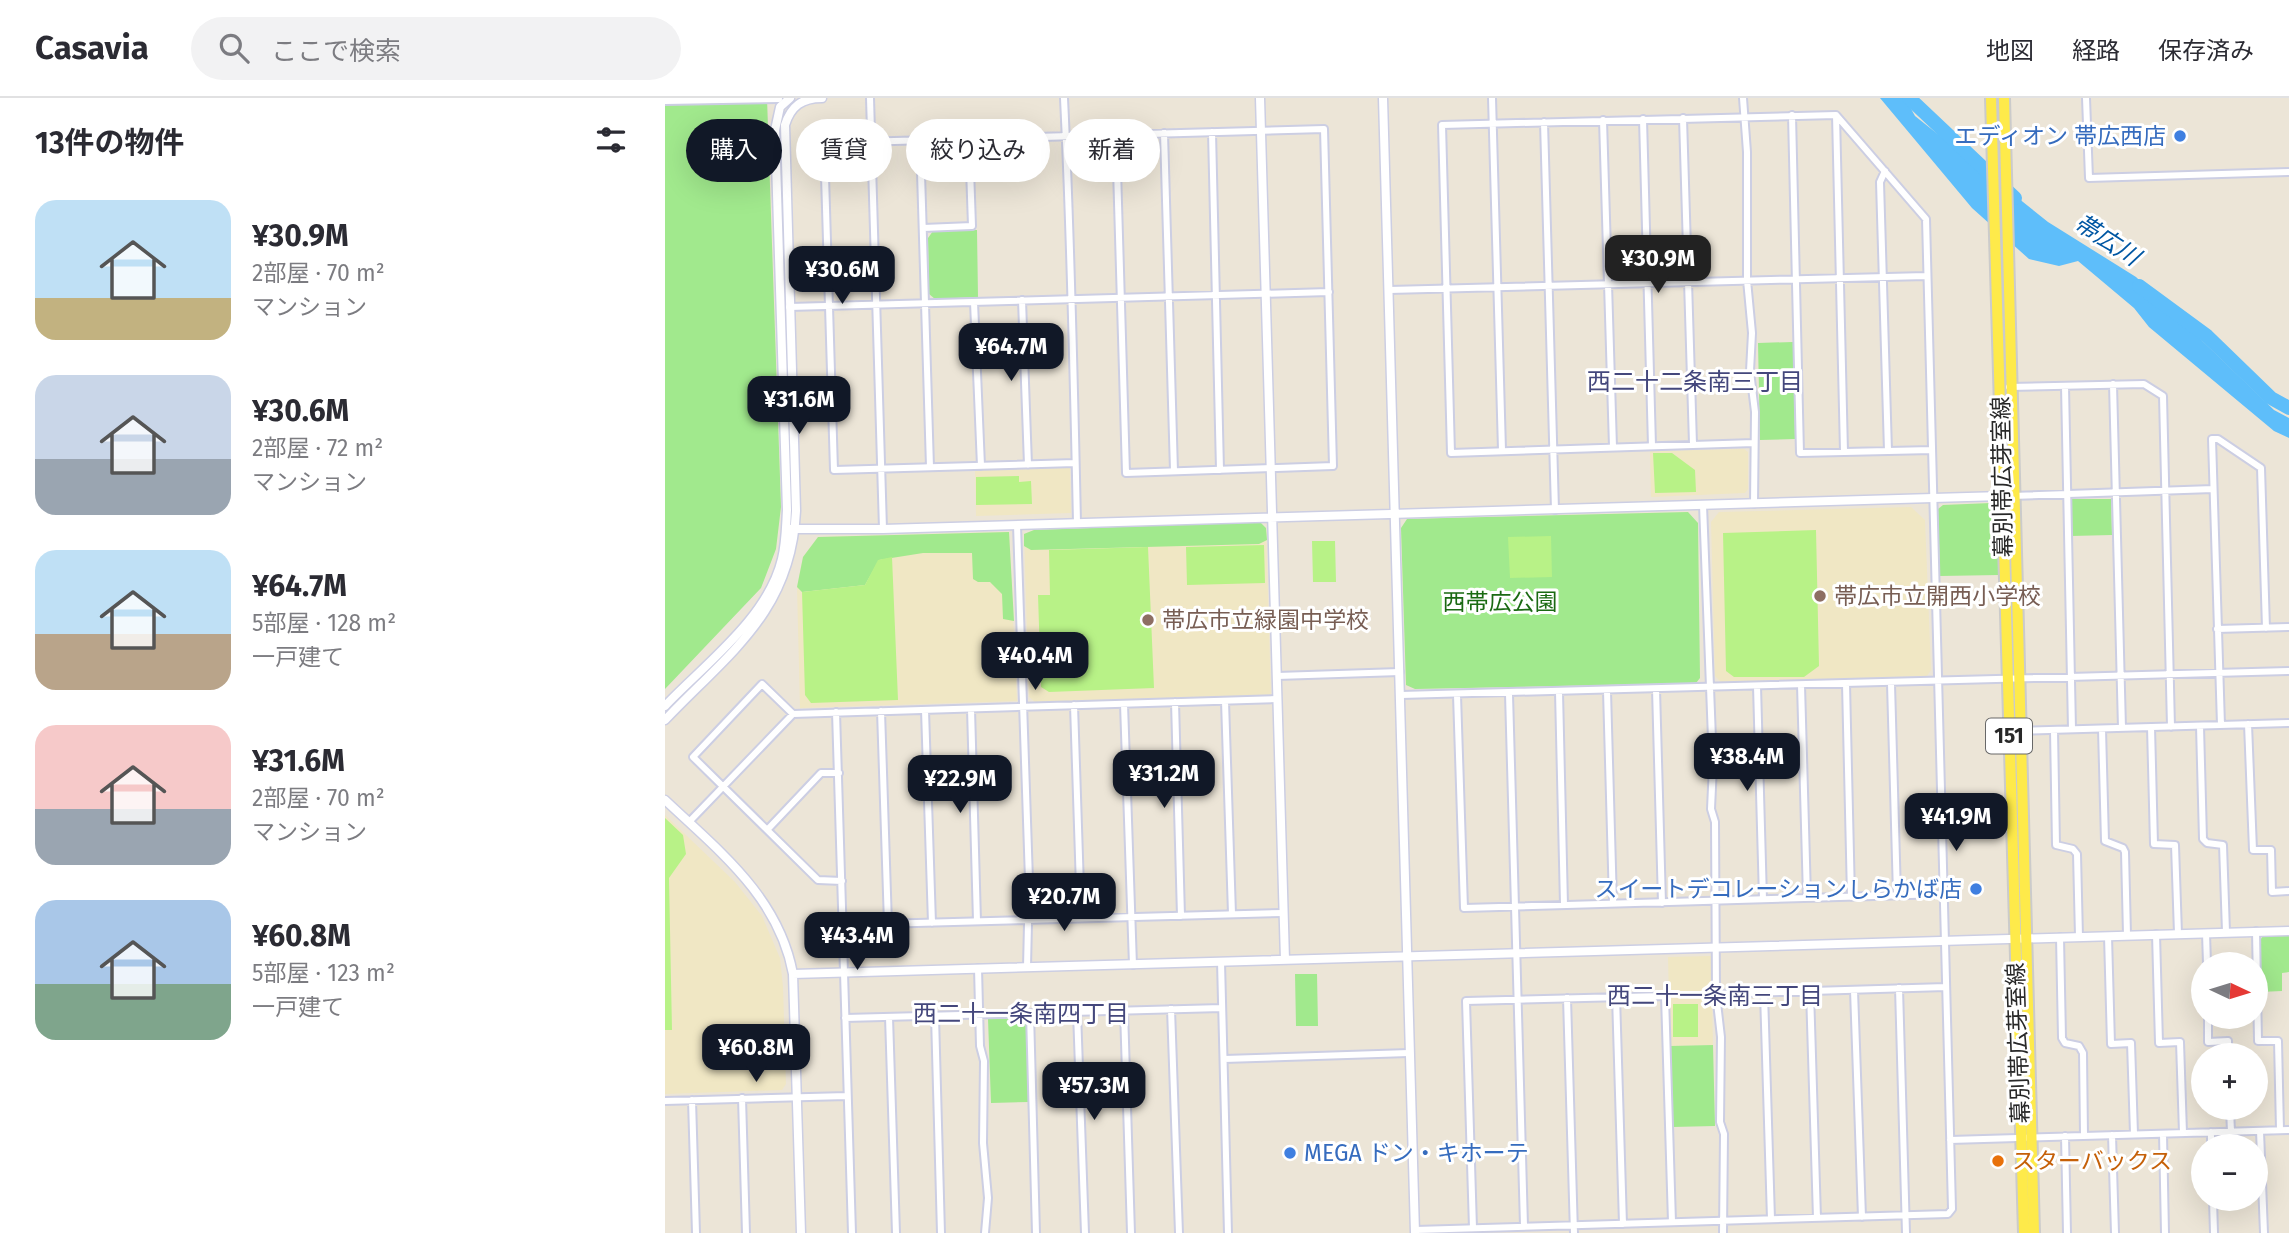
<!DOCTYPE html>
<html lang="ja">
<meta charset="utf-8">
<style>
body{margin:0;font-family:"Fira Sans","Noto Sans JP",sans-serif;background:#f2f2f3;color:#2b2b33;height:100vh;display:flex;flex-direction:column;font-size:26px;white-space:nowrap}
*{box-sizing:border-box;margin:0}
p{font-size:23px;color:#7c7c81}
.icon{flex:none;width:38px;height:38px;fill:none;stroke:currentColor;stroke-width:2;stroke-linecap:round;stroke-linejoin:round}
.map{position:relative;flex:1;overflow:hidden}
.drawer{display:flex;flex-direction:column;background:#fff;width:665px}
.drawer>*{flex:none}
.hud{position:absolute;left:21px;top:21px;width:665px;height:63px;display:flex;gap:14px}
.needle{width:46px;rotate:94deg}
.buttons{position:absolute;left:1526px;top:854px;display:grid;gap:14px}
.buttons a{display:grid;place-items:center;width:77px;height:77px;border-radius:50%;background:#fff;box-shadow:0 7px 28px #0002;font-size:35px}
.price{position:absolute;translate:-50% -60px;padding:0 16px;border-radius:14px;background:#111827;color:#fff;font-size:23px;line-height:46px;filter:drop-shadow(0 2px 4px #0008)}
.price::after{content:'';position:absolute;left:50%;top:42px;width:21px;height:16px;margin-left:-10px;background:inherit;clip-path:polygon(0 0,100% 0,50% 100%)}
.price.selected{background:#222;color:#fff}
ul{padding:0;list-style:none}
li{display:flex;align-items:center;gap:21px;height:175px;padding:0 35px}
li span{display:grid;place-items:center;flex:none;width:196px;height:140px;border-radius:21px;color:#555}
li>.icon{margin-inline-start:auto}
span .icon{width:84px;height:84px;fill:#fffc;stroke-width:1}
li b{font-size:30px}
h2{display:flex;justify-content:space-between;align-items:center;height:84px;padding:0 35px;font-size:30px}
.chip{padding:0 24px;border-radius:32px;background:#fff;box-shadow:0 7px 28px #0002;font-size:24px;line-height:63px}
.chip.selected{background:#111827;color:#fff}
header{display:flex;align-items:center;gap:42px;box-sizing:border-box;height:98px;padding:0 35px;background:#fff;border-bottom:2px solid #e1e1e2}
header strong{font-size:33px}
nav{display:flex;gap:38px;margin-inline-start:auto;font-size:24px}
.search{width:490px;height:63px;background:#f2f2f3;display:flex;align-items:center;gap:18px;box-sizing:border-box;padding:0 24px;border-radius:38px;color:#7c7c81;font-size:26px}
main{display:flex;flex:1;min-height:0}
.map>svg:first-child{display:block}
</style>
<header>
<strong>Casavia</strong>
<div class="search"><svg class="icon" aria-label="search" viewBox="0 0 24 24"><circle cx="10" cy="10" r="6"/><path d="M15 15l6 6"/></svg>ここで検索</div>
<nav><a>地図</a><a>経路</a><a>保存済み</a></nav>
</header>
<main>
<section class="drawer">
<h2>13件の物件<svg class="icon" aria-label="filters" viewBox="0 0 24 24"><path d="M4 7h16M4 17h16"/><circle cx="9" cy="7" r="2"/><circle cx="15" cy="17" r="2"/></svg></h2>
<ul>
<li><span style="background:linear-gradient(#bfe0f5 70%,#c2b280 0)"><svg class="icon" aria-label="home" viewBox="0 0 24 24"><path d="M3 11l9-7 9 7M6 9v11h12V9"/></svg></span><div><b>¥30.9M</b><p>2部屋 · 70 m²</p><p>マンション</p></div></li>
<li><span style="background:linear-gradient(#c9d6e8 60%,#9aa5b1 0)"><svg class="icon" aria-label="home" viewBox="0 0 24 24"><path d="M3 11l9-7 9 7M6 9v11h12V9"/></svg></span><div><b>¥30.6M</b><p>2部屋 · 72 m²</p><p>マンション</p></div></li>
<li><span style="background:linear-gradient(#bfe0f5 60%,#b9a48a 0)"><svg class="icon" aria-label="home" viewBox="0 0 24 24"><path d="M3 11l9-7 9 7M6 9v11h12V9"/></svg></span><div><b>¥64.7M</b><p>5部屋 · 128 m²</p><p>一戸建て</p></div></li>
<li><span style="background:linear-gradient(#f6c9c9 60%,#9aa5b1 0)"><svg class="icon" aria-label="home" viewBox="0 0 24 24"><path d="M3 11l9-7 9 7M6 9v11h12V9"/></svg></span><div><b>¥31.6M</b><p>2部屋 · 70 m²</p><p>マンション</p></div></li>
<li><span style="background:linear-gradient(#a9c7e8 60%,#7fa58c 0)"><svg class="icon" aria-label="home" viewBox="0 0 24 24"><path d="M3 11l9-7 9 7M6 9v11h12V9"/></svg></span><div><b>¥60.8M</b><p>5部屋 · 123 m²</p><p>一戸建て</p></div></li>
</ul>
</section>
<div class="map">
<svg width="1624" height="1135" viewBox="0 0 1624 1135">
<rect width="100%" height="100%" fill="#ece5d7"/>
<path fill="#f0e7c4" d="M 1079,351 L 1083,354 L 1083,391 L 1080,395 L 986,399 L 985,353 Z
M 405,370 L 406,415 L 311,418 L 310,372 Z
M 1246,409 L 1260,422 L 1266,572 L 1262,578 L 1057,585 L 1050,578 L 1046,424 L 1054,414 Z
M 601,430 L 606,597 L 370,604 L 364,599 L 359,436 L 369,432 Z
M 344,434 L 352,603 L 135,610 L 132,489 L 138,459 L 153,439 Z
M 0,717 L 70,784 L 97,818 L 115,860 L 118,889 L 121,986 L 117,992 L 0,996 Z
M 1046,858 L 1048,947 L 1005,948 L 1003,859 Z"/>
<path fill="#a1e98d" d="M 0,0 L 102,0 L 116,409 L 111,451 L 96,490 L 0,591 Z
M 312,132 L 313,199 L 270,201 L 264,196 L 263,140 L 268,133 Z
M 1128,244 L 1130,341 L 1095,342 L 1093,245 Z
M 1405,401 L 1446,401 L 1447,437 L 1406,438 Z
M 1326,405 L 1332,412 L 1334,477 L 1275,478 L 1273,411 L 1278,407 Z
M 1023,414 L 1033,425 L 1035,580 L 1031,585 L 750,591 L 741,587 L 736,430 L 742,421 Z
M 595,424 L 601,430 L 602,442 L 594,446 L 366,452 L 359,448 L 359,436 L 369,432 Z
M 344,434 L 349,523 L 338,521 L 337,496 L 325,484 L 313,484 L 308,481 L 307,455 L 258,455 L 214,462 L 200,487 L 137,494 L 132,489 L 138,459 L 153,439 Z
M 1624,837 L 1624,874 L 1617,875 L 1617,893 L 1595,894 L 1593,845 L 1598,838 Z
M 630,876 L 652,876 L 653,928 L 631,928 Z
M 361,920 L 364,1004 L 326,1005 L 323,921 Z
M 1048,947 L 1050,1028 L 1007,1029 L 1005,948 Z"/>
<path fill="#b8f287" d="M 988,355 L 1007,355 L 1030,372 L 1031,394 L 990,395 Z
M 354,378 L 354,384 L 366,383 L 367,406 L 311,407 L 311,379 Z
M 1151,432 L 1154,568 L 1139,579 L 1069,579 L 1061,573 L 1058,435 Z
M 886,438 L 887,479 L 845,480 L 843,439 Z
M 647,443 L 670,443 L 671,484 L 648,484 Z
M 599,447 L 600,485 L 522,487 L 521,449 Z
M 483,449 L 489,590 L 384,594 L 376,589 L 373,497 L 385,497 L 384,452 Z
M 227,459 L 233,602 L 146,605 L 140,597 L 137,494 L 200,487 L 213,462 Z
M 0,720 L 18,737 L 21,756 L 4,780 L 7,932 L 0,932 Z
M 1008,906 L 1033,906 L 1033,939 L 1008,939 Z"/>
<path fill="#5ebefa" d="M 1215,0 L 1240,0 L 1250,18 L 1383,124 L 1471,179 L 1609,312 L 1624,320 L 1624,340 L 1609,333 L 1484,229 L 1469,210 L 1413,163 L 1394,168 L 1364,161 L 1307,110 Z"/>
<g fill="none" stroke-linecap="round" stroke-linejoin="round">
<path stroke="#5ebefa" stroke-width="14" d="M 1244,0 L 1350,100
M 1474,188 L 1542,238 L 1606,300 L 1624,310"/>
<g stroke="#cccee3" stroke-width="10">
<path id="minor" d="M 205,0 L 218,431
M 399,0 C 406,143 409,283 412,425
M 827,0 L 837,352
M 1078,0 L 1082,54 L 1082,182 L 1087,235 L 1085,273 L 1090,314 L 1089,406
M 1421,0 L 1424,80 L 1624,74
M 0,3 L 114,1
M 1127,17 L 1135,355 L 1267,352
M 1171,17 L 1179,354
M 1018,20 L 1028,346
M 978,21 L 987,348
M 938,22 L 948,349
M 879,24 L 890,412
M 547,34 L 555,372
M 499,35 L 509,373
M 255,42 L 265,369
M 1220,73 L 1215,84 L 1223,353
M 258,130 L 307,128 L 304,41
M 724,192 L 1261,178
M 357,202 L 363,367
M 309,204 L 316,368
M 124,209 L 664,194
M 1448,286 L 1457,630
M 1400,288 L 1407,631
M 1344,289 L 1479,286 L 1498,298 L 1506,629
M 410,365 L 169,372 L 159,45 L 659,31 L 668,368 L 461,375 L 451,37
M 1347,398 L 1548,391
M 1038,407 L 1048,667 L 1046,711 L 1050,724 L 1051,896 L 1056,939 L 1055,1024 L 1059,1036 L 1058,1135
M 352,427 L 364,782 L 362,869
M 1552,531 L 1624,529
M 612,578 L 735,574
M 1181,586 L 1186,799
M 1226,586 L 1232,797
M 1136,587 L 1142,799
M 1092,588 L 1098,801
M 991,591 L 997,805
M 942,593 L 948,805
M 894,594 L 899,807
M 844,596 L 859,1128
M 736,597 L 1624,573
M 792,597 L 799,810 L 1279,796
M 560,603 L 567,816
M 510,604 L 516,818
M 459,606 L 468,867
M 409,607 L 416,820
M 306,611 L 312,823
M 260,612 L 267,825
M 216,613 L 223,826
M 171,614 L 187,1135
M 128,616 L 97,586 L 28,659 L 153,782 L 177,783
M 1583,626 L 1588,752 L 1606,752 L 1607,794 L 1624,793
M 1556,627 L 1547,341 L 1553,341 L 1596,370 L 1601,530
M 1535,628 L 1538,741 L 1542,745 L 1558,747 L 1561,834
M 1486,629 L 1489,746 L 1510,747 L 1513,836
M 1437,631 L 1440,743 L 1458,750 L 1460,754 L 1462,837
M 1389,632 L 1391,747 L 1408,751 L 1412,756 L 1414,839
M 1353,633 L 1624,625
M 24,724 L 128,616 L 612,601
M 103,731 L 156,675 L 174,675
M 178,827 L 618,815
M 1591,833 L 1593,943 L 1613,943 L 1615,1032
M 1541,835 L 1542,866
M 1491,836 L 1494,945 L 1515,944 L 1518,1035
M 1443,838 L 1446,946 L 1466,945 L 1469,1036
M 1395,839 L 1397,940 L 1400,945 L 1414,948 L 1418,955 L 1419,1038
M 556,864 L 563,1135
M 313,870 L 315,948 L 319,963 L 318,1045 L 323,1100 L 320,1135
M 1234,890 L 1241,1135
M 1189,892 L 1197,1119
M 1145,893 L 1152,1120
M 1099,895 L 1106,1121
M 1051,896 L 1281,889
M 951,898 L 958,1126
M 902,900 L 909,1135
M 506,911 L 514,1135
M 459,912 L 466,1135
M 412,914 L 420,1135
M 365,915 L 371,1135
M 270,918 L 276,1135
M 224,919 L 231,1135
M 1543,919 L 1543,944 L 1563,943 L 1563,957
M 180,920 L 557,910
M 559,961 L 744,955
M 77,1000 L 81,1135
M 27,1002 L 31,1135
M 0,1003 L 182,998
M 1565,1010 L 1566,1034
M 1595,1033 L 1599,1135
M 1546,1034 L 1546,1048
M 1498,1036 L 1500,1135
M 1447,1037 L 1450,1135
M 1400,1038 L 1402,1135
M 1285,1042 L 1624,1032
M 1548,1101 L 1549,1135
M 808,1130 L 801,903 L 1000,898 L 1007,1124
M 750,1132 L 1283,1116 L 1287,1111 L 1261,121 L 1171,17 L 777,27 L 786,355 L 1089,345"/>
</g>
<g stroke="#cccee3" stroke-width="11">
<path id="tertiary" d="M 595,0 L 620,862
M 718,0 L 750,1135
M 121,431 L 218,431 L 1337,398
M 0,608 C 40,566 103,520 117,461 C 121,445 121,428 122,412 L 110,32 L 115,9 L 125,0
M 0,622 C 65,554 126,514 131,413 L 120,27 C 126,8 137,0 157,0
M 0,702 C 54,753 114,799 128,876 L 136,1135
M 128,876 L 1624,833"/>
</g>
<g stroke="#cbcbcb" stroke-width="14">
<path id="primary" d="M 1326,0 L 1359,1135
M 1339,0 L 1369,1135"/>
</g>
<use href="#minor" stroke="#fff" stroke-width="6"/>
<use href="#tertiary" stroke="#fff" stroke-width="8"/>
<use href="#primary" stroke="#feea4a" stroke-width="10"/>
</g>
<g fill="#3f7fe0" stroke="#fff" stroke-width="2.5">
<circle cx="1515" cy="38" r="7"/>
<circle cx="1311" cy="791" r="7"/>
<circle cx="625" cy="1055" r="7"/>
</g>
<g fill="#8d6e63" stroke="#fff" stroke-width="2.5">
<circle cx="1155" cy="498" r="7"/>
<circle cx="483" cy="522" r="7"/>
</g>
<circle fill="#e8710a" stroke="#fff" stroke-width="2.5" cx="1333" cy="1063" r="7"/>
<g text-anchor="middle" stroke-width="6" stroke-linejoin="round" paint-order="stroke">
<rect fill="#fff" stroke="#686868" stroke-width="2" x="1321" y="620.5" width="46" height="35" rx="5"/>
<g font-size="21" font-weight="bold" fill="#282828">
<text x="1344" y="645">151</text>
</g>
<g font-size="23" fill="#366cbe" stroke="#fff" text-anchor="end">
<text x="1501" y="46">エディオン 帯広西店</text>
<text x="1297" y="799">スイートデコレーションしらかば店</text>
<text x="639" y="1063" text-anchor="start">MEGA ドン・キホーテ</text>
</g>
<g font-size="23" fill="#282828" stroke="#fff">
<text transform="translate(1337 379) rotate(-91)" y="8">幕別帯広芽室線</text>
<text transform="translate(1353 945) rotate(-92)" y="8">幕別帯広芽室線</text>
</g>
<g font-size="23" fill="#785e54" stroke="#fff" text-anchor="start">
<text x="1169" y="506">帯広市立開西小学校</text>
<text x="497" y="530">帯広市立緑園中学校</text>
</g>
<g font-size="23" fill="#1a6a12" stroke="#fff">
<text x="835" y="512">西帯広公園</text>
</g>
<g font-size="23" fill="#c56008" stroke="#fff" text-anchor="start">
<text x="1347" y="1071">スターバックス</text>
</g>
<g font-size="24" font-style="italic" fill="#0057a3" stroke="#fff">
<text transform="translate(1442 142) rotate(33)" y="8">帯広川</text>
</g>
<g font-size="24" fill="#44477c" stroke="#fff">
<text x="1030" y="292">西二十二条南三丁目</text>
<text x="1050" y="906">西二十一条南三丁目</text>
<text x="356" y="924">西二十一条南四丁目</text>
</g>
</g>
</svg>
<div class="buttons">
<a><svg class="needle" viewBox="-14 -14 28 28"><path d="M0-13l5 13h-10z" fill="#e53935"/><path d="M0 13l5-13h-10z" fill="#7c7c81"/></svg></a>
<a>+</a>
<a>−</a>
</div>
<b class="price selected" style="left:993px;top:197px">¥30.9M</b>
<b class="price" style="left:177px;top:208px">¥30.6M</b>
<b class="price" style="left:346px;top:285px">¥64.7M</b>
<b class="price" style="left:134px;top:338px">¥31.6M</b>
<b class="price" style="left:370px;top:594px">¥40.4M</b>
<b class="price" style="left:1082px;top:695px">¥38.4M</b>
<b class="price" style="left:499px;top:712px">¥31.2M</b>
<b class="price" style="left:295px;top:717px">¥22.9M</b>
<b class="price" style="left:1291px;top:755px">¥41.9M</b>
<b class="price" style="left:399px;top:835px">¥20.7M</b>
<b class="price" style="left:192px;top:874px">¥43.4M</b>
<b class="price" style="left:91px;top:986px">¥60.8M</b>
<b class="price" style="left:429px;top:1024px">¥57.3M</b>
<div class="hud">
<a class="chip selected">購入</a>
<a class="chip">賃貸</a>
<a class="chip">絞り込み</a>
<a class="chip">新着</a>
</div>
</div>
</main>
